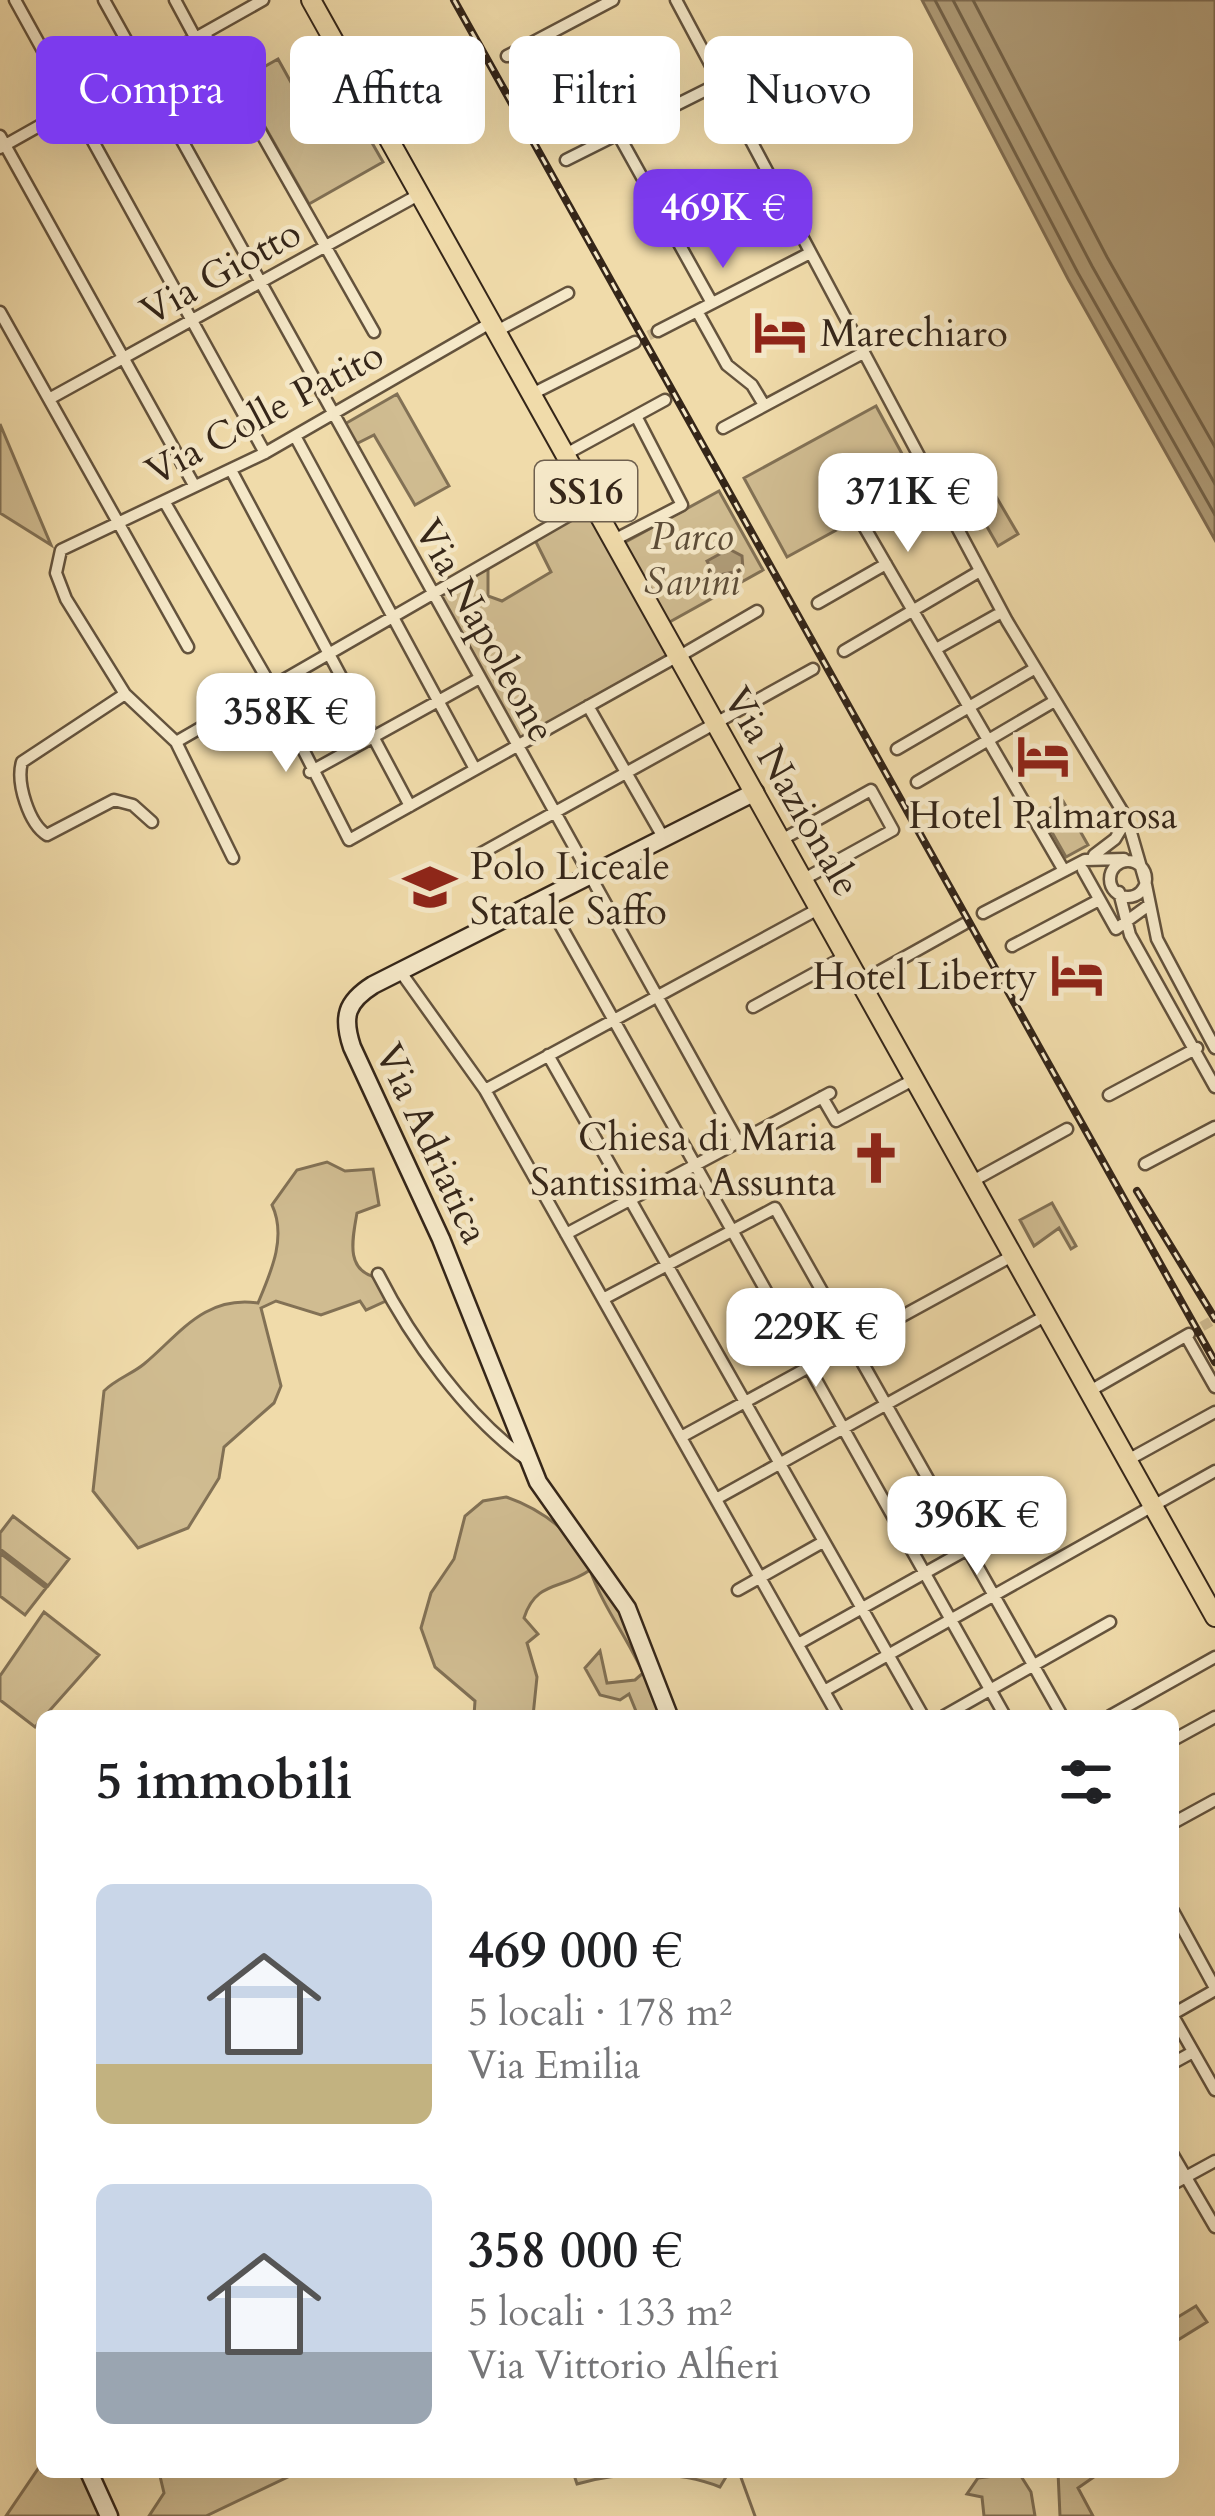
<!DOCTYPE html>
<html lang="it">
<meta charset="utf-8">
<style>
body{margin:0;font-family:Cardo,serif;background:#f6f6f6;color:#202124;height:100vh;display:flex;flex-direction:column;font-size:45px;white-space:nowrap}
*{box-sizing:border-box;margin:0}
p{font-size:39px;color:#757577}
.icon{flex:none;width:66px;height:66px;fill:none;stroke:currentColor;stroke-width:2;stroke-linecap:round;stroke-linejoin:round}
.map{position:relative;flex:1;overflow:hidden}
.details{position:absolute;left:36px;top:1710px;width:1143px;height:768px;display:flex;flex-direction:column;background:#fff;border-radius:18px;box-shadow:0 12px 48px #0002}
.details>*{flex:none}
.hud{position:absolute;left:36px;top:36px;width:1143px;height:108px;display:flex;gap:24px}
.price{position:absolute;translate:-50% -102px;padding:0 27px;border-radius:24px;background:#fff;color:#222;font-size:39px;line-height:78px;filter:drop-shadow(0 3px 6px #0008)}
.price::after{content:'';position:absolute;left:50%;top:72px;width:36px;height:27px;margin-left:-18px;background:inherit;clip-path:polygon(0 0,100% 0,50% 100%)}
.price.current{background:#7c3aed;color:#fff}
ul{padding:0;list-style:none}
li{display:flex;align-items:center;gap:36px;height:300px;padding:0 60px}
li span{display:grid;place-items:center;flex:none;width:336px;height:240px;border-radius:18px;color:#555}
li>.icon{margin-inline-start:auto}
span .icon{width:144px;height:144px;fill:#fffc;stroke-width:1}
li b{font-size:51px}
h2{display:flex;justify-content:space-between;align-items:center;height:144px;padding:0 60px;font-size:51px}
.tag{padding:0 42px;border-radius:18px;background:#fff;box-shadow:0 12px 48px #0002;font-size:42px;line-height:108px}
.tag.current{background:#7c3aed;color:#fff}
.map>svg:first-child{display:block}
</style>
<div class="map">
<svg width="1215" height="2516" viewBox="0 0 1215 2516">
<rect width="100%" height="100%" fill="#f0dbaa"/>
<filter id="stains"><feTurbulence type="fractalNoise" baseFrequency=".00167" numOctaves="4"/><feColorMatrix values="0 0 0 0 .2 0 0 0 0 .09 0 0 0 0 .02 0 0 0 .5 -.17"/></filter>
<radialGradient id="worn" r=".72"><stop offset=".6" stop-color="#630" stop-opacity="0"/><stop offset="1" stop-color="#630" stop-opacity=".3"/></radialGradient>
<path fill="#d0bc91" stroke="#827155" stroke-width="3" d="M 468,46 L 482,73 L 392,118 L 369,78 L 413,55 L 421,71 Z
M 186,51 L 202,80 L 161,103 L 144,74 Z
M 278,59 L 293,86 L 328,66 L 383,162 L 309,204 L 239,81 Z
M 397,394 L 449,486 L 415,505 L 374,435 L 354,445 L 343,425 Z
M 876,406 L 919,485 L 787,557 L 744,478 Z
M 0,424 L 51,545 L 0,513 Z
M 719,491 L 763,570 L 666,624 L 622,544 Z
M 994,493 L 1018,534 L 998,546 L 974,504 Z
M 587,509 L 667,655 L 518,744 L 435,596 L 488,565 L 488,596 L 502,601 L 551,572 L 535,540 Z
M 1063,801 L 1088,845 L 1066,857 L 1041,813 Z
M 327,1162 L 345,1171 L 373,1169 L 379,1205 L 357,1213 C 352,1241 345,1272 379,1278 L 388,1300 L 366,1310 L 360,1301 L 321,1315 L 276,1301 L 261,1308 L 281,1386 L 274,1403 L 224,1447 L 219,1478 L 188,1528 L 138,1548 L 93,1491 L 104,1391 C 116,1379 132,1374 144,1364 C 179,1335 204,1295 258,1303 C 271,1272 287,1237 272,1205 L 297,1170 Z
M 1052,1203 L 1076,1246 L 1071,1249 L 1059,1228 L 1034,1246 L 1020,1220 Z
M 506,1497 C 600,1528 633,1634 668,1716 L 638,1716 L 629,1694 L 620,1700 L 600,1695 L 585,1668 L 600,1651 L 607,1683 L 635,1680 L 643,1673 C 627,1637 603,1607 590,1570 C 562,1590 536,1580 524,1618 L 538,1634 L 527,1643 L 537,1677 L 533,1716 L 474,1716 L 475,1701 L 435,1667 L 421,1628 L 431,1593 L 454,1559 L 465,1516 L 483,1501 Z
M 13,1516 L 69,1559 L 48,1586 L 0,1549 L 0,1533 Z
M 0,1553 L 46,1588 L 25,1615 L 0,1596 Z
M 44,1612 L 99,1655 L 35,1727 L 0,1700 L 0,1676 Z
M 1196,2306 L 1207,2322 L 1173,2343 L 1173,2320 Z
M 42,2463 L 42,2472 L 81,2472 L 102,2516 L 6,2516 Z
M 159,2472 L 293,2472 L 294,2474 L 206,2516 L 149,2516 L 164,2493 Z
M 573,2472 L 729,2472 L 720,2487 C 678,2470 621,2471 577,2484 Z
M 1058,2472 L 1101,2472 L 1078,2488 L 1093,2516 L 1060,2516 Z
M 1019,2473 L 1031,2492 L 1035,2516 L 984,2516 L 982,2497 L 967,2494 L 978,2478 Z"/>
<path fill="#b09d79" stroke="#7f6d53" stroke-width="3" d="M 922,0 L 1215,0 L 1215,540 L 1068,279 Z
M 729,549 L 742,556 L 743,570 L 715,576 L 707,561 Z"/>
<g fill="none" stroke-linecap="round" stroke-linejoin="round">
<path stroke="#726249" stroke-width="3" d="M 935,0 L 1078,273 L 1215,515
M 953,0 L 1092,266 L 1215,484
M 973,0 L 1107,257 L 1215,447"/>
<path stroke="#7f6d53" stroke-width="3" d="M 739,2472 L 755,2516"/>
<path stroke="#cbb78d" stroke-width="10" stroke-dasharray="10 5" stroke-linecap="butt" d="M 635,342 L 658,331
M 1189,1334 L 1215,1319"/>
<g stroke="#64533d" stroke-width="15">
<path id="minor" d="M 15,0 L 265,453
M 104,0 L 738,1142
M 175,0 L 196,39
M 676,0 L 1007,621 L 1127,819 L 1145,881
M 205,34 L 374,332
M 507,56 L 613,0
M 618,134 L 712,303
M 0,136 L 194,485
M 0,148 L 263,0
M 566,160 L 720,83
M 697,311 L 727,365 L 752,385 L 764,405
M 0,312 L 188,647
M 497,331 L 568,293
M 658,331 L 810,253
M 532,394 L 635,342
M 49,399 L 420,194
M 723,428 L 863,353
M 295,436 L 475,769
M 566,454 L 665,400
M 231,470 L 410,806
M 164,501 L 271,686 L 349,840 L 678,656
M 862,523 L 1063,869
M 614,540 L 682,505 L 636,416
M 818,603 L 886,564
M 936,649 L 1002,612
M 844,651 L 980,571
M 678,657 L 757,611
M 125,694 L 22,762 C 16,783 29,824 47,835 L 114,800 L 133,805 L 152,822
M 588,706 L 663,837
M 176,742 L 592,502
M 897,749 L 1034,669
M 310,772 L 478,679
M 917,782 L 1053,702
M 783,839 L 871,790 L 893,830 L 806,878
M 478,855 L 813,669
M 1094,855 L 1115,839 L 1127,819
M 233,858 L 176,742 L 125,694 L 66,599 L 56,573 L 61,550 L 265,453 L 492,322
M1110 879a18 18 0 1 1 36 0a18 18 0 1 1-36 0Z
M 1083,870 L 1116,929 L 1149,905
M 1146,885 L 1157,939 L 1215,1048
M 1119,892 L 1130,935 L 1215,1087
M 544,896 L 1005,1716
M 983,913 L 1085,860 L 1124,859
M 1012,946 L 1099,900
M 400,971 L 485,1090 L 838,1716
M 862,981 L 964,924
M 753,1007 L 846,956
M 548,1055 L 923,1716
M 485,1090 L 820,908
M 1109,1095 L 1197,1048
M 822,1097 L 836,1121 L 913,1080
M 1145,1164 L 1215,1127
M 971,1182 L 1067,1129
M 566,1234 L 830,1093
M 378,1274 C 411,1339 466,1416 526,1459
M 603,1299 L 775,1208 L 1062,1716
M 1186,1336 L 1215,1387
M 1088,1392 L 1189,1334
M 681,1437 L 1012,1256
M 1126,1461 L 1215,1412
M 716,1499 L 1045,1316
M 738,1590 L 823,1542
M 798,1644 L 1023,1518
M 824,1691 L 1215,1471
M 944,1716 L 1110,1622
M 1110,1716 L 1215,1657
M 1173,1740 L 1215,1717
M 1173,1823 L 1215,1800
M 1173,1911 L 1215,1988
M 1173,2014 L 1215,1990
M 1173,2016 L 1215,2090
M 1173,2063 L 1193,2052
M 1173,2155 L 1215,2227
M 1173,2184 L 1215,2161"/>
</g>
<g stroke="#352619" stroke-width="21">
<path id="secondary" d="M 669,1716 L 627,1608 L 538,1482 L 441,1239 L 352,1047 C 342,1017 346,1002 373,985 L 755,792
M 89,2472 L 109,2516"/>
</g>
<g stroke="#352619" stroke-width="22">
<path id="primary" d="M 311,0 L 1215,1617"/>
</g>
<use href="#minor" stroke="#f5e8c8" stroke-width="10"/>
<use href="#secondary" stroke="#f5e8c8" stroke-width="16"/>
<use href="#primary" stroke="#f0dbaa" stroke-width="18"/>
<g stroke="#352619" stroke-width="8">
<path id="rail" d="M 454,0 L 1215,1362
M 1137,1191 L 1215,1319"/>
</g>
<use href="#rail" stroke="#f5e8c8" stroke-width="3" stroke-dasharray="9" stroke-linecap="butt"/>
</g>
<defs>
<g id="hotel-bare" transform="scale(4.14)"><path d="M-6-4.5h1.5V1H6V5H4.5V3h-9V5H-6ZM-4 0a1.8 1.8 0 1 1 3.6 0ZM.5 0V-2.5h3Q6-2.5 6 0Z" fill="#8f2418" stroke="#f5e8c8" stroke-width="2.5" paint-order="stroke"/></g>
<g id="school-bare" transform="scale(4.14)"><path d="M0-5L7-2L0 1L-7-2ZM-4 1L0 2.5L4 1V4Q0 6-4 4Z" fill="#8f2418" stroke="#f5e8c8" stroke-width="2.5" paint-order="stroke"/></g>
<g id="church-bare" transform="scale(4.14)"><path d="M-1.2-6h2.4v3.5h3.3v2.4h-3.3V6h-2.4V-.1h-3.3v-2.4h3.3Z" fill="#8f2418" stroke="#f5e8c8" stroke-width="2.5" paint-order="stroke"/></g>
</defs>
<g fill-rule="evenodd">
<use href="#hotel-bare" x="780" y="332"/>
<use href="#hotel-bare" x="1043" y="756"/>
<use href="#school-bare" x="430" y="887"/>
<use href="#hotel-bare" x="1077" y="975"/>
<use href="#church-bare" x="876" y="1158"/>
</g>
<g text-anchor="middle" stroke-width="9" stroke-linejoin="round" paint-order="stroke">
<rect fill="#f5e8c8" stroke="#6f604e" stroke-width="3" x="535" y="461" width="102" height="60" rx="9"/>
<g font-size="36" font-weight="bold" fill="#352619">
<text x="586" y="504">SS16</text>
</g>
<g font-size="39" fill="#352619" stroke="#f5e8c8">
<text transform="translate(220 271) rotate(-29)" y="14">Via Giotto</text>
<text transform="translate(264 412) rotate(-28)" y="14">Via Colle Patito</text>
<text transform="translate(486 630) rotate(61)" y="14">Via Napoleone</text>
<text transform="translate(793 791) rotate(60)" y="14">Via Nazionale</text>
<text transform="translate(433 1143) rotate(65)" y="14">Via Adriatica</text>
</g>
<g font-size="39" fill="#352619" stroke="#f5e8c8" text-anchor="start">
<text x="820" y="346">Marechiaro</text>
<text x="1043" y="828" text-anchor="middle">Hotel Palmarosa</text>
<text x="470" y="879">Polo Liceale<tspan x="470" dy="45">Statale Saffo</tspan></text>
<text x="1037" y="989" text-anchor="end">Hotel Liberty</text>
<text x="836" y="1150" text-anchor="end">Chiesa di Maria<tspan x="836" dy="45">Santissima Assunta</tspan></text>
</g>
<g font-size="39" font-style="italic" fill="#5c4c37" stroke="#f5e8c8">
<text x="692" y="549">Parco<tspan x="692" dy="45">Savini</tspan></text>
</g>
</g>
<rect width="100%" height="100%" filter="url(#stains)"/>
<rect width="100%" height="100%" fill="url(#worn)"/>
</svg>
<b class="price current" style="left:723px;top:271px">469K €</b>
<b class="price" style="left:908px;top:555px">371K €</b>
<b class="price" style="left:286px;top:775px">358K €</b>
<b class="price" style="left:816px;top:1390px">229K €</b>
<b class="price" style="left:977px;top:1578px">396K €</b>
<div class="hud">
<a class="tag current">Compra</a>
<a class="tag">Affitta</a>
<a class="tag">Filtri</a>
<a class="tag">Nuovo</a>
</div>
<section class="details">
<h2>5 immobili<svg class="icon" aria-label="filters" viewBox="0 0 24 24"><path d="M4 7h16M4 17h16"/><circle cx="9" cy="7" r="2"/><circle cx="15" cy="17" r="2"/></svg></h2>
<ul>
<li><span style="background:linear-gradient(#c9d6e8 75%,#c2b280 0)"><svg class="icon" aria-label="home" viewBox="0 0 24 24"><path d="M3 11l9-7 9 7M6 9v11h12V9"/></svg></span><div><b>469 000 €</b><p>5 locali · 178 m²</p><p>Via Emilia</p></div></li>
<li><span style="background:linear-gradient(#c9d6e8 70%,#9aa5b1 0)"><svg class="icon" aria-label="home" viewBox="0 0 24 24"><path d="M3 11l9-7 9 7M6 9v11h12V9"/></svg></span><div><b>358 000 €</b><p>5 locali · 133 m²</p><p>Via Vittorio Alfieri</p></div></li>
</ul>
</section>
</div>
